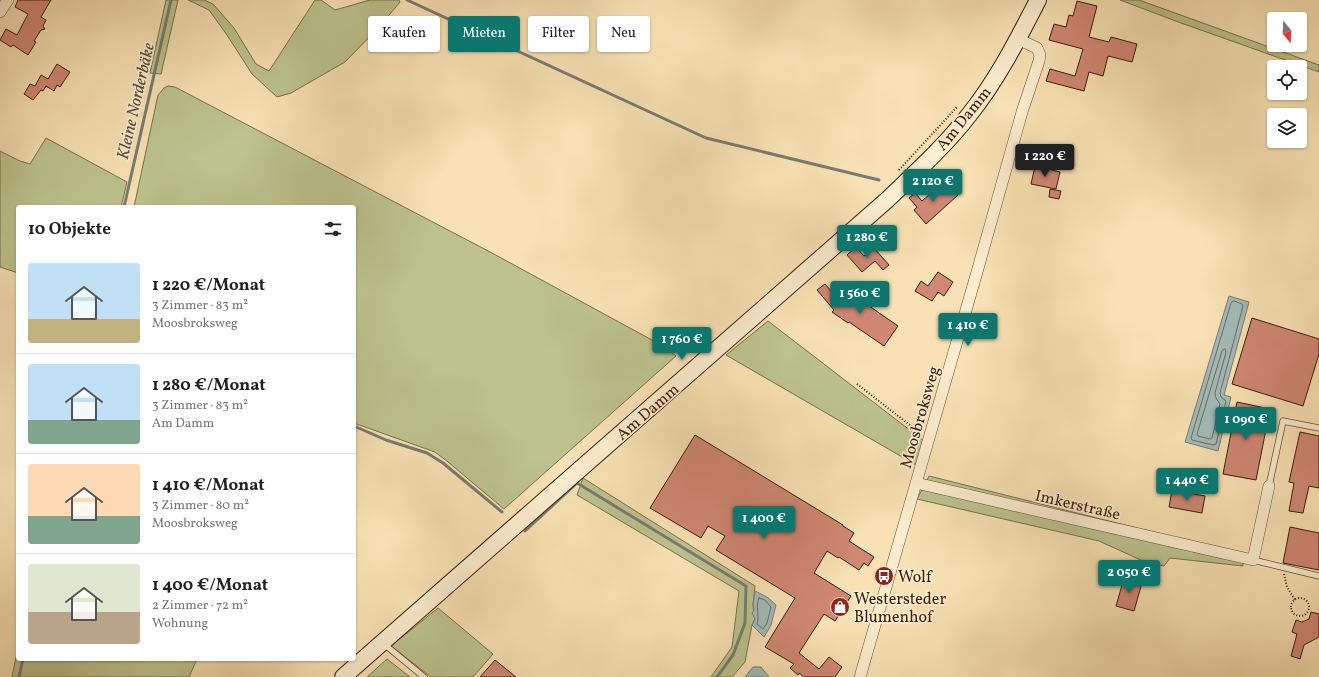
<!DOCTYPE html>
<html lang="de">
<meta charset="utf-8">
<style>
body{margin:0;font-family:Vollkorn,serif;background:#f2f2f2;color:#202124;height:100vh;display:flex;flex-direction:column;font-size:15px;white-space:nowrap}
*{box-sizing:border-box;margin:0}
p{font-size:13px;color:#757577}
.icon{flex:none;width:22px;height:22px;fill:none;stroke:currentColor;stroke-width:2;stroke-linecap:round;stroke-linejoin:round}
.map{position:relative;flex:1;overflow:hidden}
.details{position:absolute;left:16px;top:205px;width:340px;height:456px;display:flex;flex-direction:column;background:#fff;border-radius:4px;box-shadow:0 1px 3px #0004}
.details>*{flex:none}
.hud{position:absolute;left:368px;top:16px;width:380px;height:36px;display:flex;gap:8px}
.needle{width:26px;rotate:162deg}
.fabs{position:absolute;left:1267px;top:12px;display:grid;gap:8px}
.fabs a{display:grid;place-items:center;width:40px;height:40px;border-radius:4px;background:#fff;box-shadow:0 1px 3px #0004;font-size:20px}
.price{position:absolute;translate:-50% -34px;padding:0 9px;border-radius:4px;background:#0f766e;color:#fff;font-size:13px;line-height:26px;filter:drop-shadow(0 1px 2px #0008)}
.price::after{content:'';position:absolute;left:50%;top:24px;width:12px;height:9px;margin-left:-6px;background:inherit;clip-path:polygon(0 0,100% 0,50% 100%)}
.price.on{background:#222;color:#fff}
ul{padding:0;list-style:none}
li{display:flex;align-items:center;gap:12px;height:100px;padding:0 12px}
li+li{border-top:1px solid #e0e0e0}
li span{display:grid;place-items:center;flex:none;width:112px;height:80px;border-radius:4px;color:#555}
li>.icon{margin-inline-start:auto}
span .icon{width:48px;height:48px;fill:#fffc;stroke-width:1}
li b{font-size:17px}
h2{display:flex;justify-content:space-between;align-items:center;height:48px;padding:0 12px;font-size:17px}
.pill{padding:0 14px;border-radius:4px;background:#fff;box-shadow:0 1px 3px #0004;font-size:14px;line-height:36px}
.pill.on{background:#0f766e;color:#fff}
.map>svg:first-child{display:block}
</style>
<div class="map">
<svg width="1319" height="677" viewBox="0 0 1319 677">
<rect width="100%" height="100%" fill="#f8e1b4"/>
<filter id="stains"><feTurbulence type="fractalNoise" baseFrequency=".005" numOctaves="4"/><feColorMatrix values="0 0 0 0 .2 0 0 0 0 .09 0 0 0 0 .02 0 0 0 .5 -.17"/></filter>
<radialGradient id="worn" r=".72"><stop offset=".6" stop-color="#630" stop-opacity="0"/><stop offset="1" stop-color="#630" stop-opacity=".3"/></radialGradient>
<path fill="#bcc38e" stroke="#7a704b" d="M 166,0 L 178,0 L 161,74 L 150,73 Z
M 188,0 L 204,0 L 213,4 L 234,28 L 256,64 L 269,71 L 315,0 L 321,0 L 335,10 L 370,0 L 399,0 L 400,2 L 380,26 L 345,62 L 291,93 L 277,97 L 252,74 L 227,35 L 209,10 Z
M 1120,0 L 1139,0 L 1319,65 L 1319,72 L 1181,23 Z
M 168,86 L 175,87 L 492,253 L 663,346 L 676,356 L 504,509 L 448,462 L 435,452 L 354,423 L 354,207 L 134,207 L 158,95 L 164,88 Z
M 46,138 L 127,182 L 121,207 L 18,207 L 18,273 L 0,267 L 0,151 L 20,161 L 30,164 Z
M 768,321 L 924,441 L 916,465 L 726,355 Z
M 929,476 L 1149,531 L 1243,563 L 1243,566 L 1170,558 L 1164,566 L 1143,561 L 1099,541 L 917,499 Z
M 583,478 L 755,586 L 753,605 L 755,619 L 752,625 L 745,662 L 732,677 L 711,677 L 732,647 L 739,591 L 577,495 Z
M 438,608 L 493,654 L 473,677 L 431,677 L 391,646 Z
M 18,648 L 18,659 L 197,659 L 189,677 L 12,677 Z
M 387,659 L 410,677 L 367,677 Z"/>
<path fill="#a3bbb9" stroke="#787c72" d="M 1229,296 L 1249,302 L 1224,395 L 1231,397 L 1218,451 L 1185,442 Z
M 755,591 L 767,597 L 776,605 L 771,625 L 764,637 L 752,625 L 755,619 L 752,613 L 754,610 L 753,605 Z
M 753,667 L 761,667 L 769,677 L 745,677 Z"/>
<g fill="none" stroke-linecap="round" stroke-linejoin="round">
<path stroke="#6e6c60" stroke-width="1" d="M 1234,301 L 1242,304 L 1243,306 L 1220,393 L 1221,397 L 1226,401 L 1216,444 L 1213,445 L 1192,440 L 1191,438 L 1231,303 Z
M 1225,349 L 1226,352 L 1215,393 L 1216,398 L 1220,404 L 1212,438 L 1210,439 L 1198,436 L 1197,434 L 1222,351 Z
M 759,598 L 765,600 L 771,607 L 767,623 L 763,629 L 757,624 C 760,615 755,606 759,598 Z"/>
<path stroke="#787c72" stroke-width="3" d="M 407,0 L 706,138 L 879,180
M 124,207 L 171,0
M 354,426 L 386,440 L 427,453 L 443,463 L 502,512
M 525,531 L 577,483 L 746,586 L 745,623 L 733,655 L 717,677
M 19,677 L 23,659"/>
</g>
<path fill="#d08774" stroke="#381e08" d="M 18,0 L 51,0 L 41,17 L 46,20 L 43,26 L 45,29 L 41,30 L 34,41 L 36,42 L 28,55 L 13,45 L 11,47 L 0,40 L 6,29 L 17,35 L 28,14 L 15,7 Z
M 1077,1 L 1097,6 L 1089,37 L 1109,42 L 1111,37 L 1137,44 L 1132,62 L 1108,56 L 1103,76 L 1089,72 L 1084,91 L 1046,81 L 1050,69 L 1075,76 L 1083,49 L 1049,40 L 1054,24 L 1066,27 L 1069,15 L 1073,16 Z
M 57,64 L 70,72 L 60,87 L 57,85 L 54,91 L 46,86 L 43,91 L 41,90 L 33,100 L 24,94 L 30,84 L 35,86 L 41,75 L 48,79 Z
M 1035,166 L 1060,172 L 1056,189 L 1031,184 Z
M 949,185 L 958,195 L 926,224 L 914,210 L 917,207 L 909,198 L 915,193 L 922,201 L 938,187 L 941,192 Z
M 1050,189 L 1061,191 L 1059,199 L 1049,197 Z
M 856,247 L 864,256 L 874,248 L 889,265 L 883,270 L 875,261 L 862,272 L 847,255 Z
M 938,272 L 953,282 L 944,296 L 938,292 L 932,301 L 915,291 L 921,281 L 928,286 Z
M 825,284 L 840,301 L 848,289 L 863,300 L 862,301 L 898,326 L 884,346 L 849,322 L 848,323 L 832,312 L 834,310 L 817,290 Z
M 1252,318 L 1319,339 L 1319,354 L 1303,406 L 1232,384 Z
M 1237,402 L 1270,409 L 1256,480 L 1223,474 Z
M 1300,432 L 1319,436 L 1319,488 L 1309,486 L 1303,513 L 1289,511 L 1294,483 L 1289,482 Z
M 695,435 L 843,525 L 843,526 L 854,533 L 849,541 L 874,557 L 868,566 L 864,563 L 859,570 L 839,557 L 838,558 L 827,551 L 814,573 L 851,596 L 835,621 L 824,614 L 799,653 L 819,669 L 829,657 L 842,667 L 835,677 L 804,677 L 799,673 L 798,675 L 790,668 L 794,664 L 765,647 L 795,598 L 716,550 L 725,536 L 708,526 L 701,538 L 650,508 Z
M 1172,490 L 1205,496 L 1202,513 L 1169,507 Z
M 1290,527 L 1319,533 L 1319,570 L 1283,563 Z
M 1124,578 L 1142,583 L 1134,611 L 1116,606 Z
M 1311,612 L 1319,614 L 1319,637 L 1304,645 L 1300,659 L 1291,656 L 1297,634 L 1292,632 L 1296,620 L 1302,622 L 1309,619 Z
M 495,660 L 516,677 L 480,677 Z"/>
<g fill="none" stroke-linecap="round" stroke-linejoin="round">
<g stroke="#684f33" stroke-width="7">
<path id="service" d="M 1269,486 L 1283,421 L 1319,428
M 1253,560 L 1319,576
M 384,644 L 424,677"/>
</g>
<g stroke="#684f33" stroke-width="12">
<path id="minor" d="M 0,12 L 8,0
M 916,483 L 1253,560 L 1269,486
M 860,677 L 977,272 L 1022,112 L 1039,61 L 1040,55 L 1037,48 L 1018,39"/>
</g>
<g stroke="#381e08" stroke-width="18">
<path id="secondary" d="M 343,677 L 887,200 C 915,173 945,146 969,115 C 997,80 1018,39 1038,0"/>
</g>
<path stroke="#381e08" stroke-width="2" stroke-dasharray="1 2" stroke-linecap="butt" d="M 899,170 L 957,107
M 857,384 L 920,433
M 1284,574 L 1287,587 L 1295,600
M1291 607a9 9 0 1 1 18 0a9 9 0 1 1-18 0Z"/>
<use href="#service" stroke="#faecce" stroke-width="5.5"/>
<use href="#minor" stroke="#faecce" stroke-width="11"/>
<use href="#secondary" stroke="#faecce" stroke-width="16"/>
</g>
<defs>
<g id="bus-disc" transform="scale(1)"><circle r="9.5" fill="#8f2418" stroke="#faecce"/><path d="M-5-6H5V4H4V6H2V4H-2V6H-4V4H-5ZM-3.5-4V0h7V-4ZM-3.5 1.2v1.5H-2V1.2ZM2 1.2v1.5H3.5V1.2Z" fill="#fff"/></g>
<g id="shop-disc" transform="scale(1)"><circle r="9.5" fill="#8f2418" stroke="#faecce"/><path d="M-5-2.5h2.3a2.7 3.5 0 0 1 5.4 0H5L5.5 6h-11ZM-1.5-2.5h3a1.5 2.3 0 0 0-3 0Z" fill="#fff"/></g>
</defs>
<g fill-rule="evenodd">
<use href="#bus-disc" x="884" y="576"/>
<use href="#shop-disc" x="840" y="607"/>
</g>
<g text-anchor="middle" stroke-width="3.5" stroke-linejoin="round" paint-order="stroke">
<g font-size="16" fill="#381e08" stroke="#faecce">
<text transform="translate(963 118) rotate(-51)" y="6">Am Damm</text>
<text transform="translate(647 411) rotate(-41)" y="6">Am Damm</text>
<text transform="translate(919 417) rotate(-74)" y="6">Moosbroksweg</text>
<text transform="translate(1078 504) rotate(13)" y="6">Imkerstraße</text>
</g>
<g font-size="16" fill="#381e08" stroke="#faecce" text-anchor="start">
<text x="898" y="582">Wolf</text>
<text x="854" y="604">Westersteder<tspan x="854" dy="18">Blumenhof</tspan></text>
</g>
<g font-size="17" font-style="italic" fill="#584d3d" stroke="#faecce">
<text transform="translate(135 101) rotate(-77)" y="6">Kleine Norderbäke</text>
</g>
</g>
<rect width="100%" height="100%" filter="url(#stains)"/>
<rect width="100%" height="100%" fill="url(#worn)"/>
</svg>
<div class="fabs">
<a><svg class="needle" viewBox="-14 -14 28 28"><path d="M0-13l5 13h-10z" fill="#e53935"/><path d="M0 13l5-13h-10z" fill="#757577"/></svg></a>
<a><svg class="icon" aria-label="locate" viewBox="0 0 24 24"><circle cx="12" cy="12" r="6"/><path d="M12 2v4M12 18v4M2 12h4M18 12h4"/></svg></a>
<a><svg class="icon" aria-label="layers" viewBox="0 0 24 24"><path d="M12 4l9 5-9 5-9-5zM3 14l9 5 9-5"/></svg></a>
</div>
<b class="price on" style="left:1045px;top:178px">1 220 €</b>
<b class="price" style="left:933px;top:203px">2 120 €</b>
<b class="price" style="left:867px;top:259px">1 280 €</b>
<b class="price" style="left:860px;top:315px">1 560 €</b>
<b class="price" style="left:968px;top:347px">1 410 €</b>
<b class="price" style="left:682px;top:361px">1 760 €</b>
<b class="price" style="left:1246px;top:441px">1 090 €</b>
<b class="price" style="left:1187px;top:502px">1 440 €</b>
<b class="price" style="left:764px;top:540px">1 400 €</b>
<b class="price" style="left:1129px;top:594px">2 050 €</b>
<div class="hud">
<a class="pill">Kaufen</a>
<a class="pill on">Mieten</a>
<a class="pill">Filter</a>
<a class="pill">Neu</a>
</div>
<section class="details">
<h2>10 Objekte<svg class="icon" aria-label="filters" viewBox="0 0 24 24"><path d="M4 7h16M4 17h16"/><circle cx="9" cy="7" r="2"/><circle cx="15" cy="17" r="2"/></svg></h2>
<ul>
<li><span style="background:linear-gradient(#bfe0f5 70%,#c2b280 0)"><svg class="icon" aria-label="home" viewBox="0 0 24 24"><path d="M3 11l9-7 9 7M6 9v11h12V9"/></svg></span><div><b>1 220 €/Monat</b><p>3 Zimmer · 83 m²</p><p>Moosbroksweg</p></div></li>
<li><span style="background:linear-gradient(#bfe0f5 70%,#7fa58c 0)"><svg class="icon" aria-label="home" viewBox="0 0 24 24"><path d="M3 11l9-7 9 7M6 9v11h12V9"/></svg></span><div><b>1 280 €/Monat</b><p>3 Zimmer · 83 m²</p><p>Am Damm</p></div></li>
<li><span style="background:linear-gradient(#ffd9b3 65%,#7fa58c 0)"><svg class="icon" aria-label="home" viewBox="0 0 24 24"><path d="M3 11l9-7 9 7M6 9v11h12V9"/></svg></span><div><b>1 410 €/Monat</b><p>3 Zimmer · 80 m²</p><p>Moosbroksweg</p></div></li>
<li><span style="background:linear-gradient(#dfe7d0 60%,#b9a48a 0)"><svg class="icon" aria-label="home" viewBox="0 0 24 24"><path d="M3 11l9-7 9 7M6 9v11h12V9"/></svg></span><div><b>1 400 €/Monat</b><p>2 Zimmer · 72 m²</p><p>Wohnung</p></div></li>
</ul>
</section>
</div>
